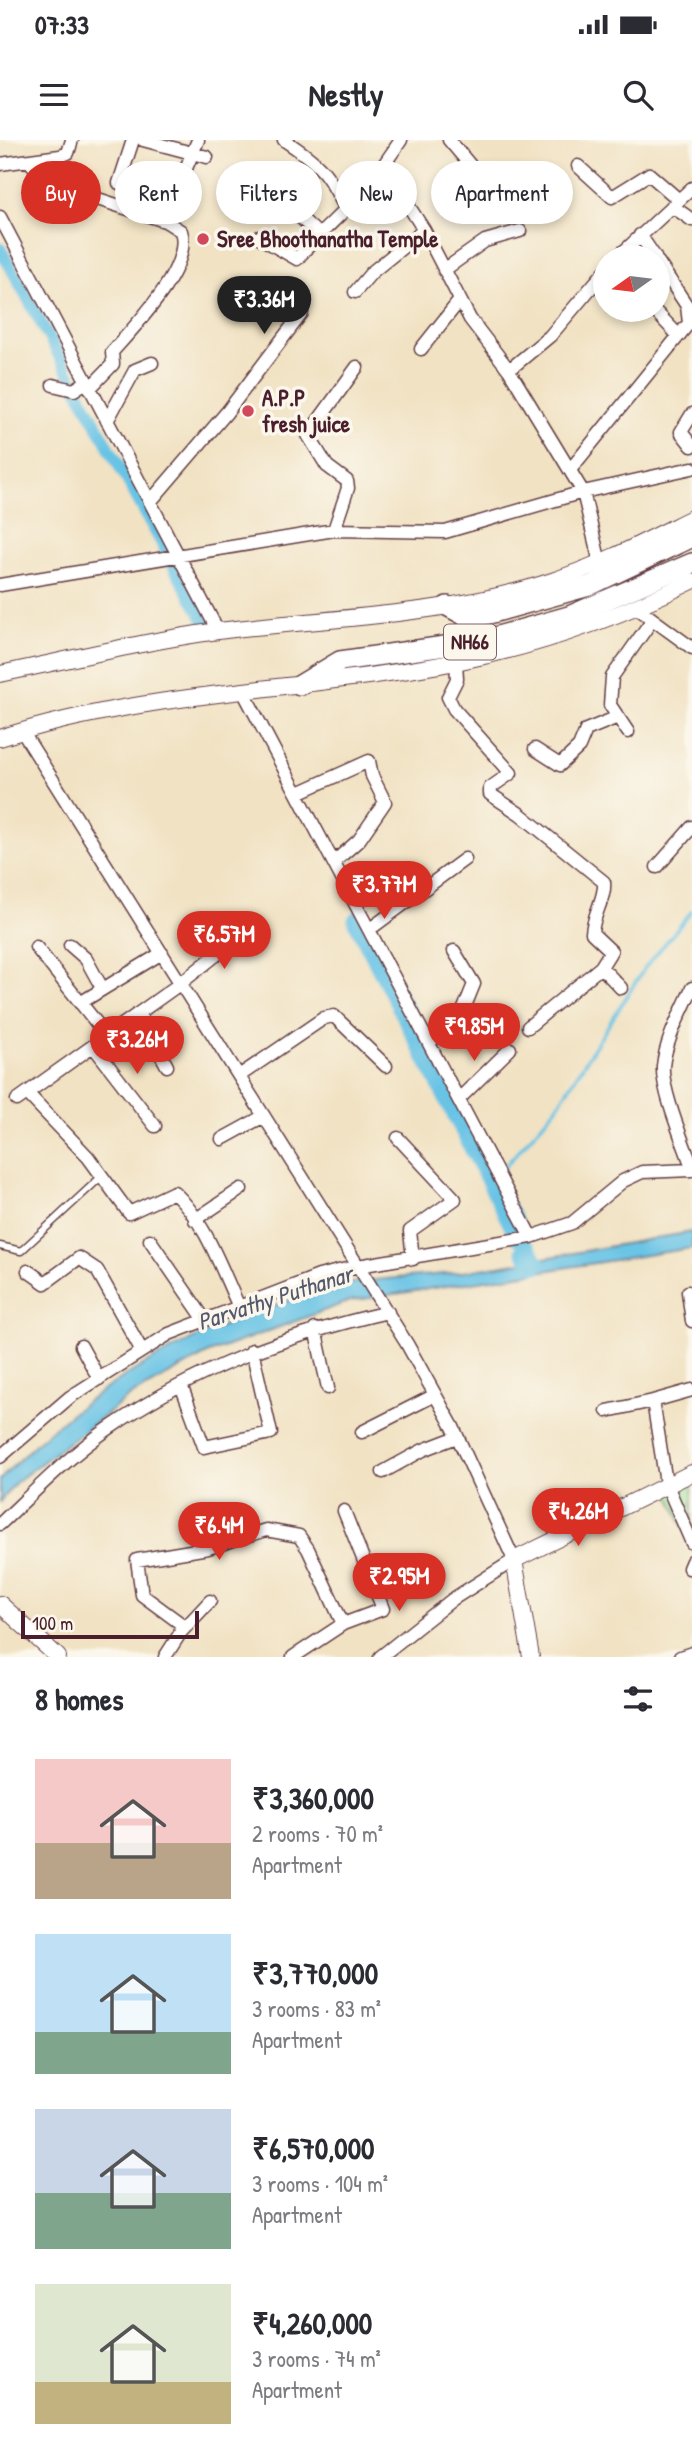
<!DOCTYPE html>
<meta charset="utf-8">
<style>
body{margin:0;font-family:"Patrick Hand",sans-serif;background:#f7f7f7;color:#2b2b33;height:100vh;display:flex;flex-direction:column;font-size:26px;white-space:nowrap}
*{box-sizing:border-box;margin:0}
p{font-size:23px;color:#7c7c81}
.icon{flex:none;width:38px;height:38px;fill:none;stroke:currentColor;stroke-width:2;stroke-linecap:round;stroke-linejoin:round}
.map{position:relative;height:1517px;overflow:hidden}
.drawer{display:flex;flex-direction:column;background:#fff;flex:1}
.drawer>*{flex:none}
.banner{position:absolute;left:21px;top:21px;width:651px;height:63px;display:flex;gap:14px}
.needle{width:46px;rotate:256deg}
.tools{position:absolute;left:593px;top:105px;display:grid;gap:14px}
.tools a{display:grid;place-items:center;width:77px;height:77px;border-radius:50%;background:#fff;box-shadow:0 4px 10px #0003;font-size:35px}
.scale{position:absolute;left:21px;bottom:18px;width:178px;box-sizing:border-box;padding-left:7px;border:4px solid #4a1f2b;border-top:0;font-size:19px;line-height:24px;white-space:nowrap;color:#4a1f2b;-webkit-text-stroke:5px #fbf7ec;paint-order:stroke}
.price{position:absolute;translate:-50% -60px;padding:0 16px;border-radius:24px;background:#d93025;color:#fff;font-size:23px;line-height:46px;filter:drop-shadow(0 2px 4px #0008)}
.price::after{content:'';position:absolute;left:50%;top:42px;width:21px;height:16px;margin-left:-10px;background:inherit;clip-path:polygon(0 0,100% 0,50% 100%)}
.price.selected{background:#222;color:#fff}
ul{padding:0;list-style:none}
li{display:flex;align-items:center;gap:21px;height:175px;padding:0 35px}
li span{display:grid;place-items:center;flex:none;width:196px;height:140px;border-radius:0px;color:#555}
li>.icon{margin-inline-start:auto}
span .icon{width:84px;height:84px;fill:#fffc;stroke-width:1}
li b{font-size:30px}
h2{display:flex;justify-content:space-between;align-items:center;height:84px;padding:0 35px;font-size:30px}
.chip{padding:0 24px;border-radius:32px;background:#fff;box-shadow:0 4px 10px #0003;font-size:24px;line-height:63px}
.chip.selected{background:#d93025;color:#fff}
.status{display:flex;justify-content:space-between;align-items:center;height:49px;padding:0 35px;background:#fff;direction:ltr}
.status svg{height:19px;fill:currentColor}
header{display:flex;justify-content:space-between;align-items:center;height:91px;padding:0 35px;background:#fff;font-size:32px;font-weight:700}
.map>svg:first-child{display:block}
</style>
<div class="status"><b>07:33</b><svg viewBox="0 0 49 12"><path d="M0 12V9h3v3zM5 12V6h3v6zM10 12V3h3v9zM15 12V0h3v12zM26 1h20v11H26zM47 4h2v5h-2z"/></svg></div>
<header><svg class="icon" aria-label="menu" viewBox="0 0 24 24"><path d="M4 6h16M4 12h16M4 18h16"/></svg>Nestly<svg class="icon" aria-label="search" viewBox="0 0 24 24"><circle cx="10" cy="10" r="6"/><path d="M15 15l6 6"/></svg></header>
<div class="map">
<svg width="692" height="1517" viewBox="0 0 692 1517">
<rect width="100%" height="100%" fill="#fbf7ec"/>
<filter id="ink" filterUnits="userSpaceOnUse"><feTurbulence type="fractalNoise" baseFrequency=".0143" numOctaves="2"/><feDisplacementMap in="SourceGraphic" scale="14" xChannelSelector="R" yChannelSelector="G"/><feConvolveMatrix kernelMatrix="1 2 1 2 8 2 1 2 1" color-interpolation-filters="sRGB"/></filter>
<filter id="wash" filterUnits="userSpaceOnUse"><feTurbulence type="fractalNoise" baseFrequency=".00686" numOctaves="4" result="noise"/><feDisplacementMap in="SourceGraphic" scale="28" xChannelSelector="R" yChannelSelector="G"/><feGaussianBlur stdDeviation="1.57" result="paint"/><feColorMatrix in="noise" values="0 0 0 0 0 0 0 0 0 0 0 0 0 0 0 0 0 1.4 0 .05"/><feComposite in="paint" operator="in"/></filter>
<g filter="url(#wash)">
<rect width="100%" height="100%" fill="#f1e2c3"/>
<path fill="#95df9a" stroke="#707f62" stroke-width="2" d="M 692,1342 L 692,1408 L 668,1352 Z"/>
<path fill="#67c3e5" stroke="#587188" stroke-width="2" d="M 692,1092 L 692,1108 L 350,1161 L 209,1213 L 133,1254 L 16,1342 L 0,1362 L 0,1340 C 85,1245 203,1185 325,1149 C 364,1137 420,1138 462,1132 C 539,1120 615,1105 692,1092 Z"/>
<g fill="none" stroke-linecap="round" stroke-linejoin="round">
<path stroke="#67c3e5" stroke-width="3.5" d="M 501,1031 L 556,968 L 644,829 L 692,771
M 493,1046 L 494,1041"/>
<path stroke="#67c3e5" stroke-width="12" d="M 0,108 L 167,413
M 174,427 L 208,487"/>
<path stroke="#67c3e5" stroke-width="21" d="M 358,781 L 519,1095
M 526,1110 L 535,1123"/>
</g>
</g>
<g filter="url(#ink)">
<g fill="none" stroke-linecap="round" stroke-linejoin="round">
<g stroke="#633c42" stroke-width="9">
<path id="service" d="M 0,1106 L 21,1111 L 101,1037"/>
</g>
<g stroke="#633c42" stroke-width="15">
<path id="minor" d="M 143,0 L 207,17
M 284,0 C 319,23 328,32 346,70
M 401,0 L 383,26 L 424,90 L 470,179 L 509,230 L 583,352 L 600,423
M 449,0 L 476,32
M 29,21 L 49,43 L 165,81 L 181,91 C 193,127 135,186 112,212 L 113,224 L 90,248
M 0,24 L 60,16 L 68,13 L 72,0
M 578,26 L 612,57 L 649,34 L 679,60
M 119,43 L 133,0
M 179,45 L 198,0
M 271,50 L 318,94
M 672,66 L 692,80
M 0,77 L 218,491
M 640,95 L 655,117
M 259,97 L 297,119 C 325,86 358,62 383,26
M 618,117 L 692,48
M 444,130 L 485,101 L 520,91
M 355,152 L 372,132 L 424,90
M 654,170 L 679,196
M 421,209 L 460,160
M 509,230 L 550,196 L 606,130
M 53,245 L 74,250 L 86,242
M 692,274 L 681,292 L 692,306
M 107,281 L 135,230 L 152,223
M 570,330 L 689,183 L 687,166 L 658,122
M 150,362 L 227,272 L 302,173
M 334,390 L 348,348 L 347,341 L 327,326 L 308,295 L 357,227
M 0,445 L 334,390 L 445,392 L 583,352 L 692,328
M 636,467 L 692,508
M 456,522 L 457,539 L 448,557 L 454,569 L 511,633 L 490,648 L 490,654 L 520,674 L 604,742 C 606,757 593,774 592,793 L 611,811 L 601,827 L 621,848
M 244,553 L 531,1097
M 22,591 L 407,1204 L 453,1287 L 514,1420 L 453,1459 L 380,1517
M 628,592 L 610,565 L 612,537 L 652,480
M 535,609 L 560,625 L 579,607 L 586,590 L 618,577
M 298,653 L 369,621 L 372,636 L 385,662 L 359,700 L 334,722
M 657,727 L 692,687
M 370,789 L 465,719
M 70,805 L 86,819 L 102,848
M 36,807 L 107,896
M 692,848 C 681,873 666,899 663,926 C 661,949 684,1004 692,1027
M 80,863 L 162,813
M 139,874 L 167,926
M 528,887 L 601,827
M 429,903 L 463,871 L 474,844 L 454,811
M 93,906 L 155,986
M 239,936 L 324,878 L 334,876 L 386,926
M 27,953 L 88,1017 L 129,1073 L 174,1052 C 205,1081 221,1128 239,1167
M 459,959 L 510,909
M 17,960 L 181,843 L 245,792
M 398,998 L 455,1059 L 410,1091 L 413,1119
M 222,999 L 264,976
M 195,1080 L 241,1049
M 150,1100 L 205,1180
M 28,1131 L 45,1143 L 79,1118 L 97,1130 L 142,1211
M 688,1152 L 692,1181
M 315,1189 L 328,1248
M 81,1206 L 99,1239
M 181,1245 L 204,1307 L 271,1293 L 252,1210
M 692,1250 L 653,1261 L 666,1343 L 692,1403
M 607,1271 L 653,1261
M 362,1292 L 435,1255
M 0,1317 L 70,1257 L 169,1194 L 319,1136 L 358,1126 L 531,1097 L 572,1083 L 623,1041 L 642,1032 L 692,1030
M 383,1332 L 423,1310 L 457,1297
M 0,1384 C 34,1352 69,1316 108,1289 C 194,1229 287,1195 388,1172
M 689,1428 L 692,1421
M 181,1492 L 210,1461
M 165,1517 L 181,1492 L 180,1483 L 142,1455 L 137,1420 L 208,1408 L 266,1390 L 299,1396 L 308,1409 L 343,1484
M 293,1517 L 343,1484 L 383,1469 L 344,1371
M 680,1517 L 692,1513"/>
</g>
<g stroke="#633c42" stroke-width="18">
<path id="tertiary" d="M 0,534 C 72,519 145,501 218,491 C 330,477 444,477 552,441 C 601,425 646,401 692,378
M 0,598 C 147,550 305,551 456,522 C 538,506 617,478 692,441
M 0,1464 L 58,1517
M 531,1517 L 514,1420 L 692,1333"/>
</g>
<g stroke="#633c42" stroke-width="22">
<path id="trunk" d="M 447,466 L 471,479 L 589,446 L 692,397
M 300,545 L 340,521 L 480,501 L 569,476 L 692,423"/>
</g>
<use href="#service" stroke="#fff" stroke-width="6"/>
<use href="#minor" stroke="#fff" stroke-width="12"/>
<use href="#tertiary" stroke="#fff" stroke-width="16"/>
<use href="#trunk" stroke="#fff" stroke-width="19"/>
</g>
</g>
<g fill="#d1495b" stroke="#fbf7ec" stroke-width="2.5">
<circle cx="203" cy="99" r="7"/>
<circle cx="248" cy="271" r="7"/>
</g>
<g text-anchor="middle" stroke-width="7" stroke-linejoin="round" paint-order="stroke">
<rect fill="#fbf7ec" stroke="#7f6065" stroke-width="2" x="444" y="484.5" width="52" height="35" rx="5"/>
<g font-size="21" font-weight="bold" fill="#4a1f2b">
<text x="470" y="509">NH66</text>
</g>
<g font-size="23" font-weight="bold" fill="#4a1f2b" stroke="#fbf7ec" text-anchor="start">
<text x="217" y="107">Sree Bhoothanatha Temple</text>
<text x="262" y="266">A.P.P<tspan x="262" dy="26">fresh juice</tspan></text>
</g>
<g font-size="24" font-style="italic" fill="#54586c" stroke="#fbf7ec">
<text transform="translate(275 1158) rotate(-18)" y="8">Parvathy Puthanar</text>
</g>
</g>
</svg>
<div class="tools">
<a><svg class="needle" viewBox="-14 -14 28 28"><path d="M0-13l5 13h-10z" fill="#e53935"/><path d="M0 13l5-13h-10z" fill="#7c7c81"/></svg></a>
</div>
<div class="scale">100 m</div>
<b class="price selected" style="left:264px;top:196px">₹3.36M</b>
<b class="price" style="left:384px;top:781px">₹3.77M</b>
<b class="price" style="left:224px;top:831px">₹6.57M</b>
<b class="price" style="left:474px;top:923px">₹9.85M</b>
<b class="price" style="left:137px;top:936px">₹3.26M</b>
<b class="price" style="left:578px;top:1408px">₹4.26M</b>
<b class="price" style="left:219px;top:1422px">₹6.4M</b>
<b class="price" style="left:399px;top:1473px">₹2.95M</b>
<div class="banner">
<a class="chip selected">Buy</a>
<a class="chip">Rent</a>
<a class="chip">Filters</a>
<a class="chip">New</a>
<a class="chip">Apartment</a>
</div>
</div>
<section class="drawer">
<h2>8 homes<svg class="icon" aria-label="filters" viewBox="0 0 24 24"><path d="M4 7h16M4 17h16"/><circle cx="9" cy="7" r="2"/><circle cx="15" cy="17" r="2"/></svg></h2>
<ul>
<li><span style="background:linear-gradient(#f6c9c9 60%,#b9a48a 0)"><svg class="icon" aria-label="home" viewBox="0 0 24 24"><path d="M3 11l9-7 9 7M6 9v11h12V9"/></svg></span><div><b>₹3,360,000</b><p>2 rooms · 70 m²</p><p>Apartment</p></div></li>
<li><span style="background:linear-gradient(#bfe0f5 70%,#7fa58c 0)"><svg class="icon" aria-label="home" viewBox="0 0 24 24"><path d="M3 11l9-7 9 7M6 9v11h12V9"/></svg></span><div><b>₹3,770,000</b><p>3 rooms · 83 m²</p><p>Apartment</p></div></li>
<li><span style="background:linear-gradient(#c9d6e8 60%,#7fa58c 0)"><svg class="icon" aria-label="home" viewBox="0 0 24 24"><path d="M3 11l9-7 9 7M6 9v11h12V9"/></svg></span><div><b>₹6,570,000</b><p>3 rooms · 104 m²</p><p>Apartment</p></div></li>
<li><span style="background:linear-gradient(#dfe7d0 70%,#c2b280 0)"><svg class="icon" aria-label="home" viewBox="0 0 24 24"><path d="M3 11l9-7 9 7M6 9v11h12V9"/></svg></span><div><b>₹4,260,000</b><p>3 rooms · 74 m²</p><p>Apartment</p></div></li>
</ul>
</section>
